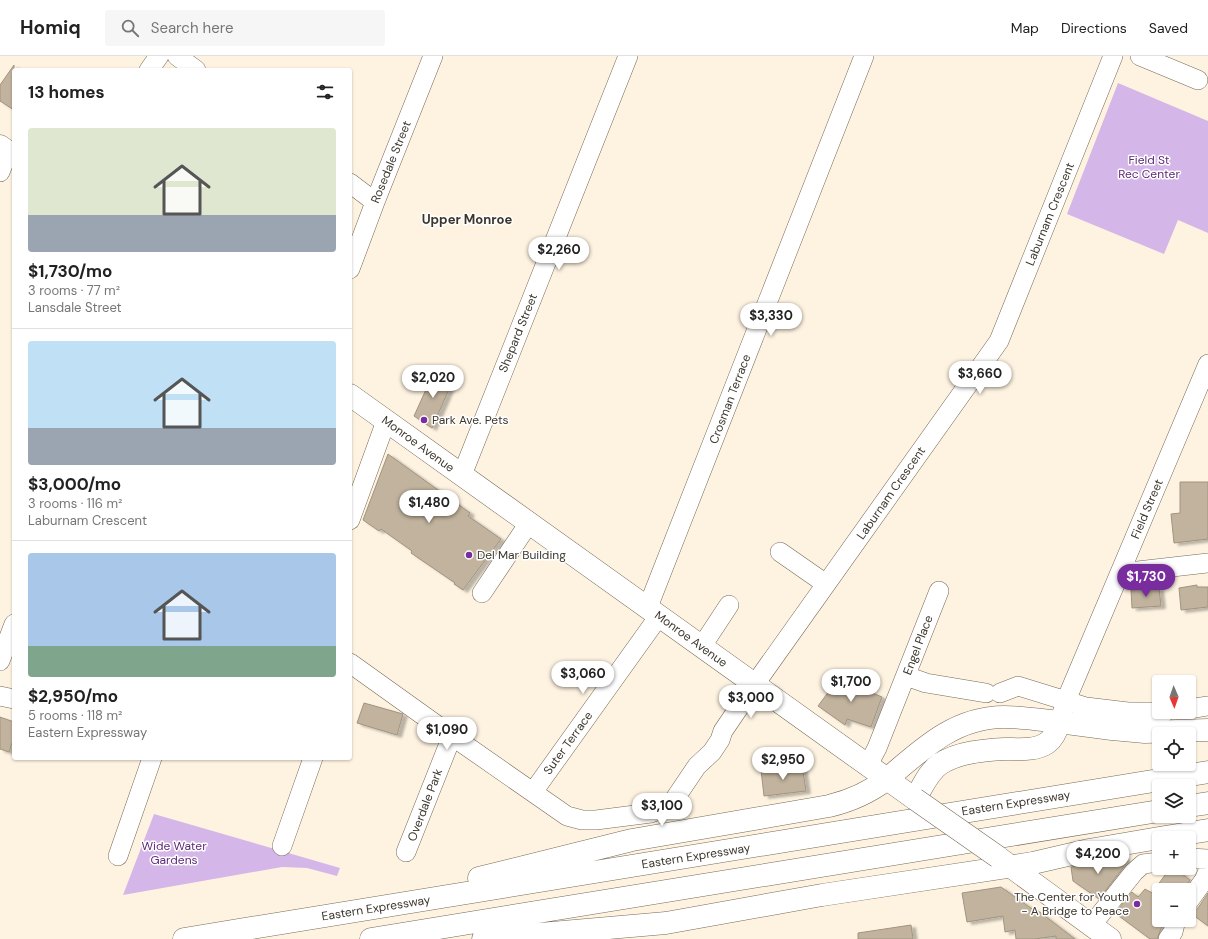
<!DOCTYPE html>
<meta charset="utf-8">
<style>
body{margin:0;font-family:"DM Sans",sans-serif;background:#f6f6f6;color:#222;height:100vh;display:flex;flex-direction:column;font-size:15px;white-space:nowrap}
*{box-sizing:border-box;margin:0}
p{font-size:13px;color:#767676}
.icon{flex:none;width:22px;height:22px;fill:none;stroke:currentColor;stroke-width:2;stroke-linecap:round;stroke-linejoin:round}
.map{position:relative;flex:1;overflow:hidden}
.drawer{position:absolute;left:12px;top:12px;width:340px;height:692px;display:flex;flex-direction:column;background:#fff;border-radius:4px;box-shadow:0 1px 3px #0004}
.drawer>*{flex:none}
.needle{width:26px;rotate:178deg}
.controls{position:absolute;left:1152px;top:619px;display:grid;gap:8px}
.controls a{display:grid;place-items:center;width:44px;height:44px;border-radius:4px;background:#fff;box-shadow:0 1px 3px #0004;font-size:20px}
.price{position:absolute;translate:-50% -34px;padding:0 9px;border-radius:14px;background:#fff;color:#222;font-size:13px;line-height:26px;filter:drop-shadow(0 1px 2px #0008)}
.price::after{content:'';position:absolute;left:50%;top:24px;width:12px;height:9px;margin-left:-6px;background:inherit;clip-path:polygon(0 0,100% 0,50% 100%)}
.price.on{background:#782c9e;color:#fff}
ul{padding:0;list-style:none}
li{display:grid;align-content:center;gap:8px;height:212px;padding:0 16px}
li+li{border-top:1px solid #e0e0e0}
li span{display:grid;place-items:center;height:124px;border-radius:4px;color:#555}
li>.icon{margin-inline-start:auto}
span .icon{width:72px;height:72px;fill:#fffc;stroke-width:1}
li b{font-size:17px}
h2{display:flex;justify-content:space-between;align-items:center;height:48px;padding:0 16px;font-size:17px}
header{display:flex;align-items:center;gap:24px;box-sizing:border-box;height:56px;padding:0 20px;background:#fff;border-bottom:1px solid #e0e0e0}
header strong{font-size:19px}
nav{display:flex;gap:22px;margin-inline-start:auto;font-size:14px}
.search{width:280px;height:36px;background:#f6f6f6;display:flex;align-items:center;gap:10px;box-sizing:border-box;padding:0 14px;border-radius:4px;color:#767676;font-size:15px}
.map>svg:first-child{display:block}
</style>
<header>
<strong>Homiq</strong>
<div class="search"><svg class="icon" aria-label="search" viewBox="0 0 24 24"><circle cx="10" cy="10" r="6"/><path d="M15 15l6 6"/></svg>Search here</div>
<nav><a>Map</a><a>Directions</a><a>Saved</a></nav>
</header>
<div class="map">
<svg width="1208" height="883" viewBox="0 0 1208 883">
<defs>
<filter id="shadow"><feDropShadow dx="4.5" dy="2.5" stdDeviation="1" flood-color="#0004"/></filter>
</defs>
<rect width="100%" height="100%" fill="#fef3e1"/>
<path fill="#d5b6e9" d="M 1118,27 L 1208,65 L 1208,177 L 1178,164 L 1164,198 L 1067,158 Z
M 154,758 L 340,812 L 337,820 L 307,812 L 282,811 L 123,839 Z"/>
<path fill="#c1b39d" stroke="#a1947f" filter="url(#shadow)" d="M 14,9 L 14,54 L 0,45 L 0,29 Z
M 434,316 L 453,324 L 432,372 L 414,360 Z
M 388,398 L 470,457 L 468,460 L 501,483 L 463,534 L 454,528 L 455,527 L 411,497 L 412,495 L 381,473 L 379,475 L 363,464 Z
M 1180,426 L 1208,426 L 1208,483 L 1174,487 L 1171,458 L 1180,457 Z
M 1197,529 L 1197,531 L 1208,531 L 1208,551 L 1181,554 L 1179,532 Z
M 1159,532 L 1161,550 L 1132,552 L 1131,534 Z
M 841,619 L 860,632 L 882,641 L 871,671 L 847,663 L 845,669 L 818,650 Z
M 364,647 L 403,658 L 397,679 L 357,667 Z
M 0,661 L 14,666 L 14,681 L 9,696 L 0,693 Z
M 802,709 L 806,735 L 764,740 L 761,714 Z
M 1125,801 L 1126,808 L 1099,843 L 1073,825 L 1071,811 Z
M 1170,812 L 1174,812 L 1190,824 L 1183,834 L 1159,834 L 1159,864 L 1164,865 L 1157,883 L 1150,883 L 1115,857 L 1132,836 L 1138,841 L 1145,833 L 1152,837 Z
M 1001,831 L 1035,855 L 1037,854 L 1075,883 L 1056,883 L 1056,880 L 1035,883 L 1016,883 L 1015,874 L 1005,876 L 1003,860 L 967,866 L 962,837 Z
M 1208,837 L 1208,870 L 1189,856 L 1194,855 L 1198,852 Z
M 911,869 L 913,883 L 858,883 L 858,877 Z"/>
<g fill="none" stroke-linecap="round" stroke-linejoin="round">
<g stroke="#766956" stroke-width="20">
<path id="minor" d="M 177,0 L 196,14
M 1140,0 L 1198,24
M 149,14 L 159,0
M 0,116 L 8,96
M 350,127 L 375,146
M 350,213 L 375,146 L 433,0
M 462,419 L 628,0
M 350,464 L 386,365
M 780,496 L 826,528
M 1120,517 L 1208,507
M 482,537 L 529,467
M 648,551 L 864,0
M 702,590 L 729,549
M 0,605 L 14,568
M 350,607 L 452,680 L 567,760 L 582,764 L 596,764 L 651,757 L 666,751 L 674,744 L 697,710 L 712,696 L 720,684 L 723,675 L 755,628 L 999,285 L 1113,0
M 906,620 L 926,627 L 986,637
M 1000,637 L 1018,630 L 1086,651 L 1128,656 L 1165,656
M 0,640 L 14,643
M 1189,653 L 1208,650
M 1059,666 L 1070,635 L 1208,308
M 868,709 L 877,692 L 939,535
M 533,736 L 659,560
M 282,790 L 313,702
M 406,796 L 452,680
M 118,800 L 152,702
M 1189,802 L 1208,803
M 1189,845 L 1204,824 L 1208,815
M 1091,870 L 1134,816 L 1143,808 L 1159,806
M 1168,883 L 1173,876 L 1176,864"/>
</g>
<g stroke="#766956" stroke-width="23">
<path id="major" d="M 0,90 L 14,100
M 350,339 L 915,743 C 922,732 928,716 940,708 C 958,696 985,694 1005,693 C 1019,693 1035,695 1047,687 C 1054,682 1057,674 1059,666 C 1041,664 1023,661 1004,661 C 955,661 922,693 887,723
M 999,802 L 1110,883"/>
</g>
<g stroke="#766956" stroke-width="23">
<path id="highway" d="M 1059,666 L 1112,673 L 1145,676 L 1208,674
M 1189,750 L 1208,747
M 1159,782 L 1208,774
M 479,822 L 632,784 L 829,750 C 850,745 870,736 887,723
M 184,883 L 1208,716
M 371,883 L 1159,755
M 483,883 L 666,867 L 822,839 L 1033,807 L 1089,794 L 1159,782"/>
</g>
<use href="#minor" stroke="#fff" stroke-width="19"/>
<use href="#major" stroke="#fff" stroke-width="22"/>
<use href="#highway" stroke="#fff" stroke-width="22"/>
<g stroke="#766956" stroke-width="23" stroke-linecap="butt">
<path id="major-bridge" d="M 915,743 L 998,801"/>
</g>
<use href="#major-bridge" stroke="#fff" stroke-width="22"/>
</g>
<g fill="#782c9e" stroke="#fff" stroke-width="1.5">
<circle cx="424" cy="364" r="4"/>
<circle cx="469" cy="499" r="4"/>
<circle cx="1137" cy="848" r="4"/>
</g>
<g text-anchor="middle" stroke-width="3" stroke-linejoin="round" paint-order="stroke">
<g font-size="12" fill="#5e2a78" stroke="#fff">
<text x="1149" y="108">Field St<tspan x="1149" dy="14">Rec Center</tspan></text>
<text x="174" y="794">Wide Water<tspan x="174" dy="14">Gardens</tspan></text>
</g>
<g font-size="12" fill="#3c372e" stroke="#fff">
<text transform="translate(391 106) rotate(-68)" y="4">Rosedale Street</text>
<text transform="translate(1050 158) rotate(-68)" y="4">Laburnam Crescent</text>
<text transform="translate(518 277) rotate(-68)" y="4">Shepard Street</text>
<text transform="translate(730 343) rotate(-69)" y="4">Crosman Terrace</text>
<text transform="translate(418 388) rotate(36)" y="4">Monroe Avenue</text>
<text transform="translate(891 437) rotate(-55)" y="4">Laburnam Crescent</text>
<text transform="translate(1147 453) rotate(-67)" y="4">Field Street</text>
<text transform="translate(691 583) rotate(36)" y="4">Monroe Avenue</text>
<text transform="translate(918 589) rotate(-69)" y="4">Engel Place</text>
<text transform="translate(568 687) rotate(-54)" y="4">Suter Terrace</text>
<text transform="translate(1016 747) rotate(-9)" y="4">Eastern Expressway</text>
<text transform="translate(425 749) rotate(-69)" y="4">Overdale Park</text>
<text transform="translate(696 800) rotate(-9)" y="4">Eastern Expressway</text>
<text transform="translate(376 852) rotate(-9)" y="4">Eastern Expressway</text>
</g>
<g font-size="12" fill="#3c372e" stroke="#fff" text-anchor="start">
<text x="432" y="368">Park Ave. Pets</text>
<text x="477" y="503">Del Mar Building</text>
<text x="1129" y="845" text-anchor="end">The Center for Youth<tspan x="1129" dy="14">- A Bridge to Peace</tspan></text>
</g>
<g font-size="13" font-weight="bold" fill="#3c372e" stroke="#fff">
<text x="467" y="168">Upper Monroe</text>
</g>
</g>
</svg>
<div class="controls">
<a><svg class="needle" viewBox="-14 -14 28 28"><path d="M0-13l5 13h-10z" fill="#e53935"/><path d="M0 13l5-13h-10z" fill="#767676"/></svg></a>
<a><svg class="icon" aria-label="locate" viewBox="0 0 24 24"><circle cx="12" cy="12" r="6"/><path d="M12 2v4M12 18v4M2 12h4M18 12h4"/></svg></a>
<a><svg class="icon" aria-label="layers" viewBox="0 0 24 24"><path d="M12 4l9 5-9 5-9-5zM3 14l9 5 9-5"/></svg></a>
<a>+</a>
<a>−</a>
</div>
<b class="price" style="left:559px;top:215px">$2,260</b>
<b class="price" style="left:771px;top:281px">$3,330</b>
<b class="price" style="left:980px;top:339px">$3,660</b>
<b class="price" style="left:433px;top:343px">$2,020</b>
<b class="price" style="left:429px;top:468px">$1,480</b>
<b class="price on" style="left:1146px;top:542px">$1,730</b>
<b class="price" style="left:583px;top:639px">$3,060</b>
<b class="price" style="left:851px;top:647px">$1,700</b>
<b class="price" style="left:751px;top:663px">$3,000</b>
<b class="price" style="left:447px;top:695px">$1,090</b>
<b class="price" style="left:783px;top:725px">$2,950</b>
<b class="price" style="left:662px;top:771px">$3,100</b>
<b class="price" style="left:1098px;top:819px">$4,200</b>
<section class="drawer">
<h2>13 homes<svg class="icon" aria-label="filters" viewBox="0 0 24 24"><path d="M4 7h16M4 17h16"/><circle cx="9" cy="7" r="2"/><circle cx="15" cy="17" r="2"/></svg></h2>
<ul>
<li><span style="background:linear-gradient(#dfe7d0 70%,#9aa5b1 0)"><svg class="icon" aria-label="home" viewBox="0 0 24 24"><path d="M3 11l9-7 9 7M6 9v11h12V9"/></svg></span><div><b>$1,730/mo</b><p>3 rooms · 77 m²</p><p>Lansdale Street</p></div></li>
<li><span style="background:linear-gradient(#bfe0f5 70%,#9aa5b1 0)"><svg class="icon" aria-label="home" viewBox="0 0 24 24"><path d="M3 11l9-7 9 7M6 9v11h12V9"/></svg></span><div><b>$3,000/mo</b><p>3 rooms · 116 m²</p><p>Laburnam Crescent</p></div></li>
<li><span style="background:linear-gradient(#a9c7e8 75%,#7fa58c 0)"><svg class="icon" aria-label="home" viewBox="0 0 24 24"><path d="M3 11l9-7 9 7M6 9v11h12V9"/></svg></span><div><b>$2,950/mo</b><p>5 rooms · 118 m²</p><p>Eastern Expressway</p></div></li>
</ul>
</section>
</div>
